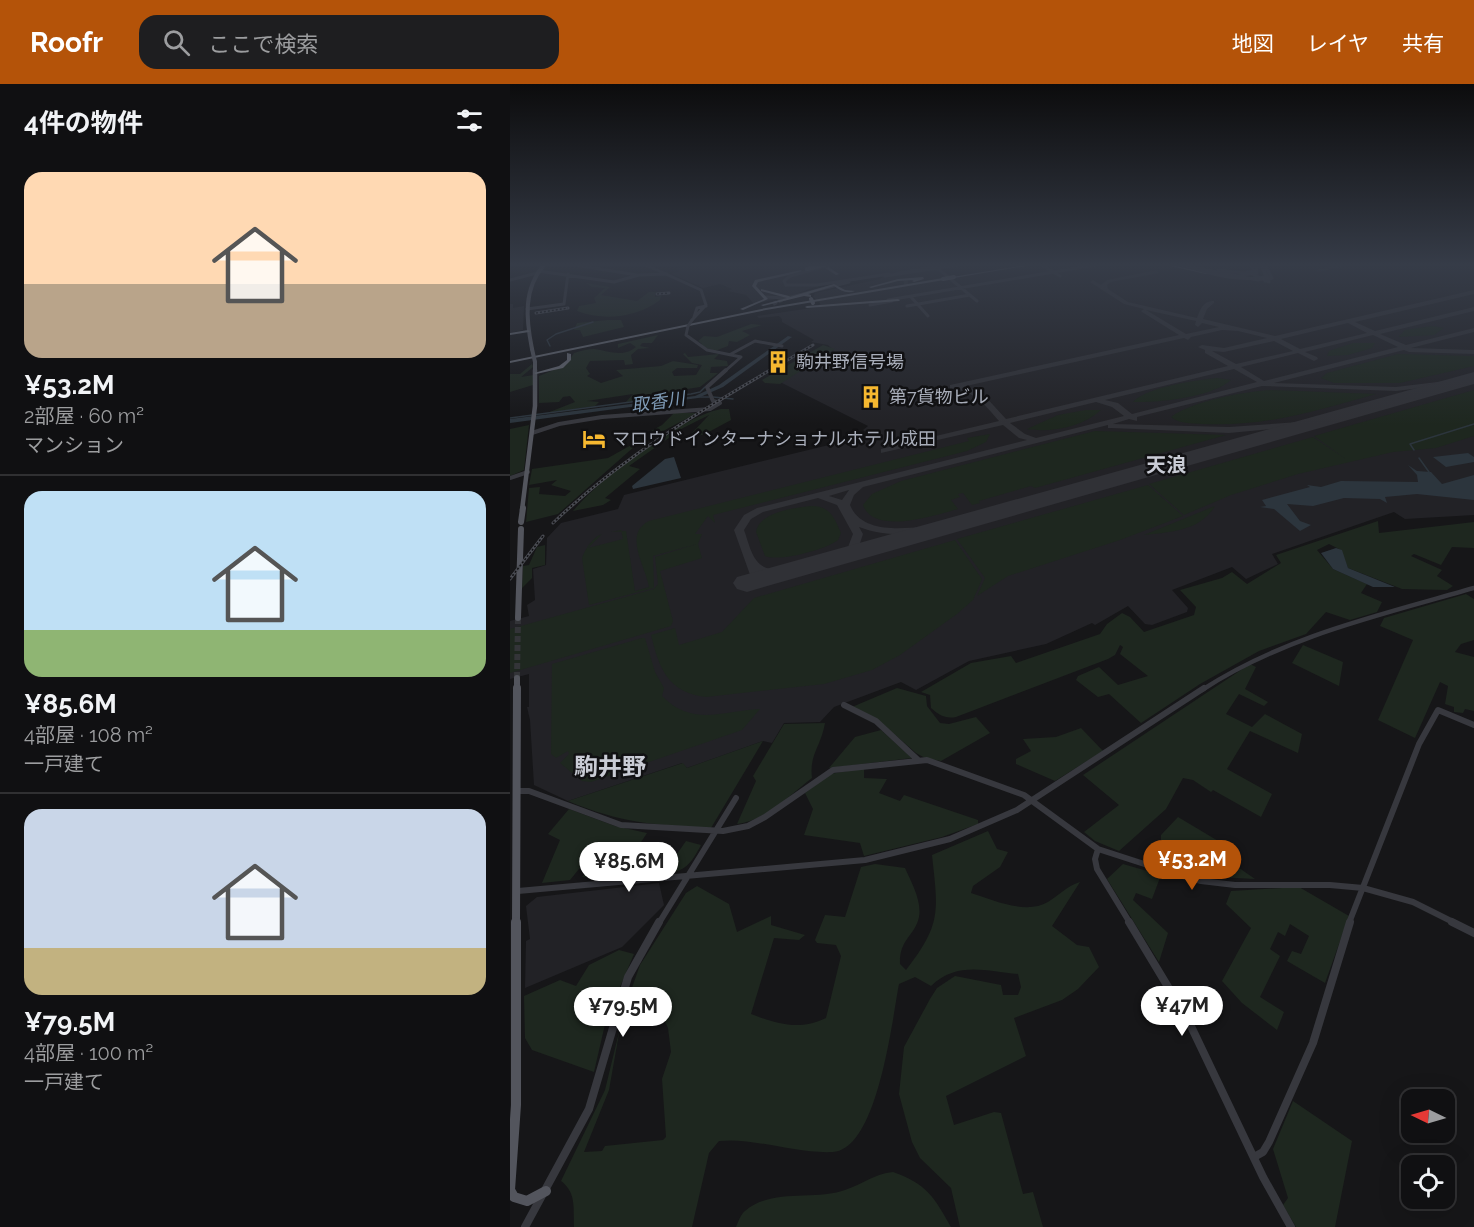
<!DOCTYPE html>
<html lang="ja">
<meta charset="utf-8">
<style>
body{margin:0;font-family:Raleway,"Noto Sans JP",sans-serif;background:#1e1e20;color:#f1f3f6;height:100vh;display:flex;flex-direction:column;font-size:22px;white-space:nowrap}
*{box-sizing:border-box;margin:0}
p{font-size:20px;color:#9c9d9f}
.icon{flex:none;width:33px;height:33px;fill:none;stroke:currentColor;stroke-width:2;stroke-linecap:round;stroke-linejoin:round}
.map{position:relative;flex:1;overflow:hidden}
.side{display:flex;flex-direction:column;background:#101012;width:510px}
.side>*{flex:none}
.needle{width:39px;rotate:275deg}
.buttons{position:absolute;left:891px;top:1005px;display:grid;gap:12px}
.buttons a{display:grid;place-items:center;width:54px;height:54px;border-radius:12px;background:#101012;box-shadow:0 6px 24px #0002,0 0 0 2px #303032;font-size:30px}
.price{position:absolute;translate:-50% -51px;padding:0 14px;border-radius:21px;background:#fff;color:#222;font-size:20px;line-height:39px;filter:drop-shadow(0 2px 3px #0008)}
.price::after{content:'';position:absolute;left:50%;top:36px;width:18px;height:14px;margin-left:-9px;background:inherit;clip-path:polygon(0 0,100% 0,50% 100%)}
.price.current{background:#b45309;color:#fff}
ul{padding:0;list-style:none}
li{display:grid;align-content:center;gap:12px;height:318px;padding:0 24px}
li+li{border-top:2px solid #303032}
li span{display:grid;place-items:center;height:186px;border-radius:18px;color:#555}
li>.icon{margin-inline-start:auto}
span .icon{width:108px;height:108px;fill:#fffc;stroke-width:1}
li b{font-size:26px}
h2{display:flex;justify-content:space-between;align-items:center;height:72px;padding:0 24px;font-size:26px}
header{display:flex;align-items:center;gap:36px;box-sizing:border-box;height:84px;padding:0 30px;background:#b45309;color:#fff}
header strong{font-size:28px}
nav{display:flex;gap:33px;margin-inline-start:auto;font-size:21px}
.search{width:420px;height:54px;background:#1e1e20;display:flex;align-items:center;gap:15px;box-sizing:border-box;padding:0 21px;border-radius:18px;color:#9c9d9f;font-size:22px}
main{display:flex;flex:1;min-height:0}
.map>svg:first-child{display:block}
</style>
<header>
<strong>Roofr</strong>
<div class="search"><svg class="icon" aria-label="search" viewBox="0 0 24 24"><circle cx="10" cy="10" r="6"/><path d="M15 15l6 6"/></svg>ここで検索</div>
<nav><a>地図</a><a>レイヤ</a><a>共有</a></nav>
</header>
<main>
<section class="side">
<h2>4件の物件<svg class="icon" aria-label="filters" viewBox="0 0 24 24"><path d="M4 7h16M4 17h16"/><circle cx="9" cy="7" r="2"/><circle cx="15" cy="17" r="2"/></svg></h2>
<ul>
<li><span style="background:linear-gradient(#ffd9b3 60%,#b9a48a 0)"><svg class="icon" aria-label="home" viewBox="0 0 24 24"><path d="M3 11l9-7 9 7M6 9v11h12V9"/></svg></span><div><b>¥53.2M</b><p>2部屋 · 60 m²</p><p>マンション</p></div></li>
<li><span style="background:linear-gradient(#bfe0f5 75%,#8fb573 0)"><svg class="icon" aria-label="home" viewBox="0 0 24 24"><path d="M3 11l9-7 9 7M6 9v11h12V9"/></svg></span><div><b>¥85.6M</b><p>4部屋 · 108 m²</p><p>一戸建て</p></div></li>
<li><span style="background:linear-gradient(#c9d6e8 75%,#c2b280 0)"><svg class="icon" aria-label="home" viewBox="0 0 24 24"><path d="M3 11l9-7 9 7M6 9v11h12V9"/></svg></span><div><b>¥79.5M</b><p>4部屋 · 100 m²</p><p>一戸建て</p></div></li>
</ul>
</section>
<div class="map">
<svg width="964" height="1143" viewBox="0 0 964 1143">
<rect width="100%" height="100%" fill="#161618"/>
<path fill="#222226" d="M 174,181 L 964,181 L 964,431 L 895,435 L 884,428 L 762,470 L 768,480 L 736,495 L 722,483 L 662,506 L 678,524 L 677,528 L 642,541 L 635,540 L 618,522 L 585,541 L 582,539 L 536,560 L 459,577 L 406,606 L 391,598 L 324,623 L 310,638 L 274,639 L 262,659 L 253,657 L 177,684 L 172,679 L 58,717 L 24,701 L 20,636 L 17,623 L 19,623 L 19,590 L 0,595 L 0,537 L 19,532 L 17,521 L 25,516 L 23,485 L 36,481 L 37,454 L 51,439 L 108,425 L 114,411 L 360,351 L 353,346 L 358,342 L 270,298 L 324,267 L 318,261 L 301,258 L 304,256 L 272,238 L 272,235 L 269,232 L 249,234 L 247,232 L 309,223 L 310,219 L 303,213 L 305,209 L 370,195 L 375,192 L 308,202 L 280,212 L 244,220 L 236,211 L 218,207 L 222,205 L 210,200 L 193,204 L 162,190 L 170,187 L 167,185 Z
M 0,220 L 3,220 L 3,224 L 14,222 L 13,246 L 0,249 Z
M 149,799 L 154,821 L 112,863 L 15,904 L 16,857 L 20,855 L 16,822 L 27,813 Z"/>
<path fill="#1e271f" d="M 76,199 L 100,203 L 91,211 L 127,217 L 139,208 L 157,208 L 145,209 L 145,213 L 151,212 L 150,216 C 127,234 93,237 67,227 L 69,222 L 86,219 L 84,214 L 95,204 L 82,203 Z
M 98,236 L 111,236 L 114,243 L 73,253 L 70,246 L 64,246 L 67,239 Z
M 241,240 L 252,241 L 232,247 L 240,251 L 227,258 L 219,257 L 218,262 L 205,267 L 190,262 L 192,260 L 188,257 L 194,252 L 207,253 Z
M 922,242 L 934,244 L 924,251 L 888,253 L 895,246 Z
M 148,251 L 142,259 L 132,259 L 130,262 L 140,264 L 128,265 L 121,271 L 123,280 L 115,281 L 114,276 L 80,277 L 76,284 L 80,290 L 77,292 L 91,299 L 113,292 L 106,286 L 151,282 L 163,277 L 188,281 L 187,284 L 167,284 L 162,288 L 164,292 L 186,291 L 192,281 L 182,279 L 173,270 L 175,269 L 178,273 L 209,270 L 204,275 L 217,277 L 218,282 L 201,283 L 200,289 L 208,289 L 190,303 L 151,309 L 148,314 L 116,318 L 123,310 L 77,317 L 89,318 L 85,322 L 37,329 L 65,318 L 60,312 L 53,313 L 49,318 L 29,319 L 29,292 L 56,281 L 64,269 C 70,267 78,265 84,265 C 99,267 113,274 126,263 L 120,259 L 108,264 L 108,260 Z
M 843,259 L 865,259 L 862,264 L 838,271 L 817,272 L 819,267 Z
M 313,261 L 325,265 L 270,300 L 255,299 L 252,296 Z
M 888,270 L 964,272 L 964,282 L 890,299 L 824,299 L 811,294 L 817,289 Z
M 22,280 L 23,283 L 11,293 L 24,291 L 23,301 L 0,308 L 0,290 L 10,290 Z
M 707,294 L 721,296 C 703,313 648,319 623,318 C 636,303 687,296 707,294 Z
M 762,306 L 866,310 C 805,327 756,343 692,340 C 682,339 669,340 661,333 C 682,317 736,307 762,306 Z
M 964,306 L 964,352 L 926,364 L 883,368 L 788,390 L 721,411 L 674,431 L 639,400 L 803,353 L 836,375 L 804,352 Z
M 211,325 L 219,325 L 221,336 L 195,350 L 184,353 L 181,350 L 199,331 L 173,344 L 119,382 L 130,385 L 95,414 L 101,416 L 93,421 L 63,427 C 90,395 170,333 211,325 Z
M 576,326 L 591,326 C 573,343 540,349 517,345 L 548,331 Z
M 164,329 L 187,329 L 125,362 L 48,430 L 16,438 L 19,404 L 30,403 L 29,410 L 55,412 L 61,407 L 41,401 L 47,396 L 19,401 L 22,385 L 98,374 L 132,355 L 132,352 L 152,341 Z
M 19,341 L 14,386 L 0,392 L 0,345 Z
M 585,347 L 716,351 L 525,404 L 521,402 L 469,417 L 470,419 L 462,421 L 453,409 L 448,410 L 450,413 L 441,416 L 448,425 C 426,431 364,452 353,421 L 362,410 L 391,397 Z
M 480,350 L 476,358 L 457,367 L 203,431 L 205,439 L 198,432 L 185,450 L 192,450 L 188,460 L 192,474 L 150,487 L 163,537 L 161,542 L 0,589 L 0,545 L 144,505 L 148,500 L 145,473 L 187,460 L 143,472 L 144,504 L 79,521 L 72,474 C 75,465 83,453 92,450 L 78,464 L 113,455 L 111,446 L 101,448 L 116,447 L 125,507 L 139,503 C 135,481 113,450 139,437 L 459,357 L 457,354 Z
M 638,401 L 673,432 L 610,456 L 498,492 L 467,512 L 475,494 L 447,455 Z
M 301,422 C 320,422 324,433 331,449 L 328,456 C 315,466 269,478 255,472 L 246,448 C 249,428 284,424 301,422 Z
M 705,422 C 690,447 661,448 634,451 Z
M 868,437 L 869,449 L 964,438 L 964,464 L 942,463 L 931,481 L 904,470 L 901,472 L 932,486 L 927,492 L 943,502 L 937,506 L 892,505 L 838,484 L 831,466 L 819,460 L 807,466 L 823,485 L 857,500 L 851,509 L 872,518 L 867,528 L 840,536 L 816,528 L 796,550 L 749,567 L 690,600 L 631,639 L 599,610 L 588,613 L 566,596 L 568,592 L 589,583 L 608,601 L 638,592 L 610,570 L 613,563 L 610,561 L 605,571 L 598,575 L 446,633 C 435,635 429,631 421,624 L 420,611 L 411,608 L 461,579 L 501,572 L 506,579 L 590,550 L 597,540 L 612,529 L 620,533 L 634,548 L 684,531 L 686,523 L 670,506 L 712,494 L 722,488 L 737,500 L 771,479 L 766,471 Z
M 445,456 L 472,495 L 463,516 L 447,530 L 390,571 L 362,586 L 314,600 L 196,613 C 158,609 149,584 141,551 L 165,544 L 169,561 L 212,548 L 244,514 Z
M 35,461 L 35,481 L 22,484 L 22,494 L 12,504 L 13,482 L 19,481 L 27,463 Z
M 956,510 L 964,515 L 964,556 L 951,560 L 945,568 L 964,573 L 964,627 L 955,625 L 953,629 L 944,628 L 944,623 L 935,620 L 938,602 L 930,598 L 905,654 L 868,636 L 903,556 L 870,542 L 874,534 Z
M 132,554 L 135,554 L 145,588 L 154,604 L 152,612 C 182,643 213,627 250,625 L 232,646 L 81,698 L 72,697 L 50,679 L 59,670 L 58,667 L 46,674 L 41,670 L 42,580 Z
M 793,561 L 833,578 L 829,602 L 782,579 Z
M 740,580 L 746,583 L 735,605 L 758,618 L 754,622 L 729,610 L 716,630 L 742,643 L 755,630 L 792,650 L 788,669 L 740,647 L 717,685 L 762,710 L 751,733 L 703,706 L 701,708 L 683,696 L 673,694 L 656,725 L 609,767 L 585,757 L 574,748 L 609,721 L 573,691 Z
M 387,604 L 416,612 L 417,622 L 430,639 L 439,640 L 466,633 L 480,649 L 431,677 L 415,674 L 406,669 L 367,635 L 342,623 Z
M 315,639 C 311,663 299,670 302,694 C 280,711 255,737 227,740 L 246,697 L 243,692 L 274,640 Z
M 571,644 L 593,667 L 545,697 L 506,680 L 506,675 L 521,667 L 513,655 L 546,653 Z
M 371,646 L 402,674 L 319,684 L 345,653 Z
M 253,657 L 201,744 C 145,741 110,739 58,717 L 173,679 L 177,684 Z
M 354,684 L 354,694 L 377,695 L 369,709 L 390,717 L 394,711 L 468,736 L 468,740 L 432,753 L 354,772 L 350,759 L 294,751 L 303,725 L 295,709 L 320,690 Z
M 59,725 L 105,742 L 137,749 L 120,775 L 106,771 L 91,794 L 72,793 L 89,771 L 83,768 L 60,796 L 32,799 L 50,756 L 38,750 Z
M 668,733 L 730,770 L 725,781 L 745,795 L 687,792 L 663,784 L 666,772 L 651,757 L 651,751 Z
M 478,747 L 487,765 L 498,768 L 490,783 L 463,802 L 461,809 C 483,816 516,831 538,818 C 549,811 557,802 570,798 L 542,842 L 567,861 L 579,863 L 589,883 L 568,905 L 552,916 L 504,934 L 516,972 L 436,1012 L 444,1041 L 484,1028 L 491,1029 L 513,1110 L 523,1108 L 533,1143 L 450,1143 L 441,1104 L 410,1074 L 402,1058 L 389,1010 L 394,963 L 420,915 L 427,904 L 445,892 L 491,901 L 493,911 L 508,911 L 511,903 L 508,890 C 475,887 447,877 421,902 L 405,893 L 389,900 C 382,936 368,1065 323,1068 C 285,1070 243,1053 209,1057 L 199,1069 L 182,1143 L 64,1143 C 63,1125 67,1109 51,1097 L 95,1006 L 110,944 L 99,1006 L 74,1068 L 92,1067 L 95,1062 L 153,1056 L 156,1053 L 152,995 L 161,968 L 158,944 L 142,910 L 123,907 L 115,932 L 112,932 L 130,881 L 176,809 L 187,802 L 219,820 L 227,848 L 261,832 L 261,841 L 295,851 L 289,856 L 264,854 L 241,930 C 267,940 289,947 316,934 L 331,872 L 326,861 L 307,859 L 305,856 L 315,831 L 335,833 L 351,783 L 365,780 L 395,784 C 401,798 412,816 409,833 C 405,852 389,855 390,880 L 396,886 C 432,840 428,827 422,771 Z
M 176,757 L 191,761 C 181,780 175,788 153,790 Z
M 613,780 L 651,791 L 642,815 L 626,809 L 623,816 L 658,849 L 649,878 L 597,795 Z
M 789,803 L 839,832 L 815,899 L 777,877 L 782,867 L 791,870 L 799,852 L 780,840 L 775,852 L 768,848 L 760,865 L 770,872 L 750,913 L 774,928 L 767,946 L 732,919 L 712,897 L 741,844 L 716,820 L 721,807 Z
M 109,866 L 124,870 L 96,936 L 84,988 L 22,966 L 15,954 L 14,912 L 50,896 L 66,902 L 79,881 Z
M 783,1017 L 842,1057 L 825,1143 L 786,1143 L 773,1121 L 778,1114 L 763,1065 Z
M 383,1088 C 417,1100 424,1113 441,1143 L 226,1143 C 228,1138 231,1130 235,1127 C 261,1104 304,1117 335,1106 C 353,1100 364,1090 383,1088 Z"/>
<path fill="#2c353d" d="M 958,369 L 964,373 L 964,378 L 936,383 L 923,373 Z
M 164,373 L 171,394 L 123,405 L 122,402 L 155,375 Z
M 898,381 L 907,387 L 921,388 L 932,400 L 964,391 L 964,416 L 907,410 L 875,413 L 877,419 L 870,415 L 834,414 L 803,422 L 777,420 L 790,437 L 801,441 L 790,447 L 764,425 L 750,423 L 756,422 L 752,416 L 800,403 L 797,401 L 811,403 L 831,397 L 908,398 L 907,391 Z
M 826,464 L 832,466 L 838,484 L 885,503 L 863,503 L 823,485 L 811,469 Z"/>
<g fill="none" stroke-linecap="round" stroke-linejoin="round">
<path stroke="#2c353d" stroke-width="1.5" d="M 40,262 L 37,256 L 46,250 L 83,238
M 186,313 L 199,313
M 203,313 L 223,315
M 0,334 L 181,310 L 190,308 L 195,303
M 904,366 L 900,360 L 964,340
M 909,374 L 919,388"/>
<path fill="#2c353d" fill-rule="evenodd" d="M 278,252 L 282,253 L 213,303 L 188,314 L 0,339 L 0,335 L 185,312 L 209,301 Z"/>
<path fill="#303136" fill-rule="evenodd" d="M 829,181 L 840,181 L 808,188 L 805,186 Z
M 647,186 L 649,189 L 601,198 L 597,201 L 598,205 L 618,218 L 687,234 C 690,225 694,216 704,217 L 704,219 L 697,225 L 693,235 L 765,252 L 964,206 L 964,210 L 845,238 L 865,247 L 964,223 L 964,227 L 870,250 L 896,261 L 964,244 L 964,248 L 901,264 L 964,266 L 964,270 L 899,268 L 894,266 L 764,299 L 886,303 L 952,295 L 956,297 L 952,299 L 886,307 L 752,302 L 627,333 L 627,337 L 619,335 L 603,340 L 719,343 L 803,337 L 806,337 L 806,341 L 719,349 L 601,344 L 598,344 L 598,341 L 353,403 L 344,411 L 340,421 C 351,448 387,445 412,443 C 420,442 429,439 435,444 L 434,446 C 406,452 375,453 349,443 L 353,450 L 348,465 L 328,477 L 323,474 L 338,463 L 343,450 L 327,421 L 308,414 L 253,428 L 241,435 L 234,446 C 240,462 243,485 264,485 C 271,485 277,484 282,488 C 275,494 258,493 250,489 L 252,496 L 251,499 L 243,499 L 224,446 L 234,431 L 247,424 L 517,356 L 509,354 L 493,341 L 371,369 L 371,365 L 489,337 C 475,321 463,305 440,305 L 440,301 L 669,251 L 632,228 L 631,227 L 634,225 L 614,220 L 580,198 L 583,196 L 591,201 L 597,196 ZM 636,226 L 686,237 L 685,241 L 688,243 L 692,239 L 709,243 L 676,250 ZM 838,239 L 857,249 L 790,265 L 771,255 ZM 712,246 L 728,247 L 757,254 L 714,264 L 692,261 L 688,263 L 695,266 L 695,269 L 718,282 L 496,335 L 473,310 L 456,302 L 674,254 L 678,256 L 681,253 ZM 863,251 L 888,263 L 754,297 L 731,283 L 788,269 L 804,277 L 808,275 L 807,273 L 795,268 ZM 764,257 L 783,267 L 726,280 L 702,267 L 714,268 ZM 724,285 L 747,298 L 622,330 L 608,319 L 595,316 ZM 586,318 L 602,323 L 614,332 L 526,354 L 515,350 L 500,339 ZM 339,406 L 332,416 L 319,412 Z"/>
<path fill="#303136" fill-rule="evenodd" d="M 964,288 L 964,300 L 247,505 L 237,508 L 227,505 L 223,499 L 227,493 Z"/>
<path stroke="#333438" stroke-width="6" stroke-dasharray="6 3" stroke-linecap="butt" d="M 7,594 L 8,534"/>
<path stroke="#333438" stroke-width="4" stroke-dasharray="4 2" stroke-linecap="butt" d="M 394,199 L 400,198
M 263,220 L 278,213"/>
<path stroke="#37383e" stroke-width="3" d="M 41,181 L 65,181 L 127,191
M 136,181 L 191,206 L 196,221 L 182,236
M 532,181 L 550,192
M 672,181 L 748,196 L 758,193 L 750,181
M 755,181 L 762,194 L 755,197
M 425,182 L 467,217
M 708,186 L 734,189 L 744,187 L 741,181
M 28,187 L 104,198 L 129,191 L 157,190
M 388,189 L 437,181
M 731,191 L 747,189 L 746,181
M 0,196 L 27,189
M 276,201 L 307,201 L 379,190
M 256,213 L 277,214 L 339,198
M 401,213 L 418,232
M 378,216 L 585,181
M 360,221 L 382,217
M 397,222 L 460,211
M 17,225 L 54,220 L 58,190
M 184,233 L 187,224 L 196,222
M 178,242 L 176,251 L 197,266 L 231,273 L 214,288
M 221,270 L 245,257 L 272,262"/>
<path stroke="#37383e" stroke-width="4" d="M 22,349 L 49,340 L 92,333 L 200,325 L 210,319 L 203,317 L 197,303 L 216,286
M 0,394 L 18,388"/>
<path stroke="#37383e" stroke-width="4.5" d="M 692,606 C 775,552 871,531 964,504"/>
<path stroke="#37383e" stroke-width="6" d="M 334,621 L 366,637 L 408,676
M 8,707 L 19,707 L 111,741 L 213,747 L 238,742 L 255,733 L 323,686 L 417,676 L 514,711 L 588,765 L 659,788 L 691,797 L 725,801 L 820,801 L 853,804 L 903,818 L 945,839
M 588,765 L 585,775 L 587,785 L 620,839
M 8,807 L 355,776 L 440,755 L 507,726 L 694,604
M 149,839 L 226,714
M 839,839 L 909,660 L 928,626 L 964,641"/>
<path stroke="#37383e" stroke-width="8" d="M 619,838 L 678,936 L 753,1093 L 781,1143
M 942,838 L 964,849
M 744,1073 L 753,1068 L 759,1058 L 803,959 L 840,838
M 15,1143 L 79,1025 L 118,893 L 149,838"/>
<path stroke="#53555d" stroke-width="4" d="M 22,265 C 16,235 13,205 34,181
M 25,278 L 25,288"/>
<path stroke="#53555d" stroke-width="4.5" d="M 12,426 L 25,322 L 25,286"/>
<path stroke="#53555d" stroke-width="6" d="M 11,438 L 13,424
M 8,534 L 11,445
M 7,606 L 7,594"/>
<path stroke="#53555d" stroke-width="8" d="M 6,839 L 7,604"/>
<path stroke="#53555d" stroke-width="10" d="M 6,838 L 6,1021 L 0,1106 L 4,1113 L 17,1117 L 36,1107"/>
<path fill="#63666f" fill-rule="evenodd" d="M 516,181 L 522,181 L 444,194 L 442,193 Z
M 656,181 L 661,181 L 698,189 L 696,190 Z
M 315,182 L 317,182 L 329,190 L 326,191 L 315,184 Z
M 291,186 L 292,188 L 248,198 L 246,202 L 258,215 L 233,226 L 230,225 L 254,215 L 242,202 L 245,196 Z
M 413,193 L 414,195 L 404,198 L 402,197 L 404,196 L 388,197 L 361,204 L 359,203 L 388,195 Z
M 433,194 L 434,196 L 256,226 L 0,279 L 0,277 L 256,224 Z
M 324,200 L 335,206 L 345,207 C 337,210 331,207 324,202 L 298,210 L 301,211 L 301,213 L 294,212 L 253,222 L 251,221 L 277,214 L 251,207 L 251,205 L 279,212 L 280,213 Z
M 388,215 L 390,216 L 389,217 L 297,224 L 295,223 L 297,222 Z
M 18,246 L 20,247 L 19,248 L 0,251 L 0,249 Z
M 57,269 L 61,270 L 61,276 L 53,284 L 26,290 L 24,289 L 49,282 L 57,276 Z"/>
<g stroke="#4a4c53" stroke-width="3">
<path id="rail" d="M 147,210 L 159,209
M 26,229 L 58,224
M 43,439 C 120,365 211,315 303,261
M 0,495 L 33,452"/>
</g>
<use href="#rail" stroke="#111113" stroke-width="1.5" stroke-dasharray="2" stroke-linecap="butt"/>
<path stroke="#37383e" stroke-width="3" d="M 674,181 C 699,190 729,198 756,193 L 754,188 L 757,183
M 738,188 L 759,198
M 375,192 L 448,181
M 276,201 L 274,197 L 280,192 L 320,181
M 178,242 L 182,236"/>
<path stroke="#53555d" stroke-width="4" d="M 22,265 L 25,278"/>
<path stroke="#63666f" stroke-width="4" d="M 297,185 L 314,181
M 433,195 L 444,193
M 301,215 L 303,219"/>
</g>
<linearGradient id="sky" x2="0" y2="1"><stop stop-color="#0c0c0d"/><stop offset="0.53" stop-color="#363c48"/><stop offset="1" stop-color="#363c48" stop-opacity="0"/></linearGradient>
<rect width="964" height="341" fill="url(#sky)"/>
<defs>
<g id="building-bare" transform="scale(1.8)"><path d="M-4-6H4V6H1V3H-1V6H-4ZM-2.5-4.3h1.7v1.8h-1.7ZM.8-4.3h1.7v1.8H.8ZM-2.5-1h1.7V.8h-1.7ZM.8-1h1.7V.8H.8Z" fill="#f6b830" stroke="#111113" stroke-width="2.5" paint-order="stroke"/></g>
<g id="hotel-bare" transform="scale(1.8)"><path d="M-6-4.5h1.5V1H6V5H4.5V3h-9V5H-6ZM-4 0a1.8 1.8 0 1 1 3.6 0ZM.5 0V-2.5h3Q6-2.5 6 0Z" fill="#f6b830" stroke="#111113" stroke-width="2.5" paint-order="stroke"/></g>
</defs>
<g fill-rule="evenodd">
<use href="#building-bare" x="268" y="278"/>
<use href="#building-bare" x="361" y="313"/>
<use href="#hotel-bare" x="84" y="355"/>
</g>
<g text-anchor="middle" stroke-width="5" stroke-linejoin="round" paint-order="stroke">
<g font-size="18" fill="#a8adb9" stroke="#111113" text-anchor="start">
<text x="286" y="284">駒井野信号場</text>
<text x="379" y="319">第7貨物ビル</text>
<text x="102" y="361">マロウドインターナショナルホテル成田</text>
</g>
<g font-size="18" font-style="italic" fill="#7e9ab5" stroke="#111113">
<text transform="translate(148 318) rotate(-8)" y="6">取香川</text>
</g>
<g font-size="20" font-weight="bold" fill="#c9ccd5" stroke="#111113">
<text x="656" y="388">天浪</text>
</g>
<g font-size="24" font-weight="bold" fill="#c9ccd5" stroke="#111113">
<text x="100" y="691">駒井野</text>
</g>
</g>
</svg>
<div class="buttons">
<a><svg class="needle" viewBox="-14 -14 28 28"><path d="M0-13l5 13h-10z" fill="#e53935"/><path d="M0 13l5-13h-10z" fill="#9c9d9f"/></svg></a>
<a><svg class="icon" aria-label="locate" viewBox="0 0 24 24"><circle cx="12" cy="12" r="6"/><path d="M12 2v4M12 18v4M2 12h4M18 12h4"/></svg></a>
</div>
<b class="price current" style="left:682px;top:807px">¥53.2M</b>
<b class="price" style="left:119px;top:809px">¥85.6M</b>
<b class="price" style="left:672px;top:953px">¥47M</b>
<b class="price" style="left:113px;top:954px">¥79.5M</b>
</div>
</main>
